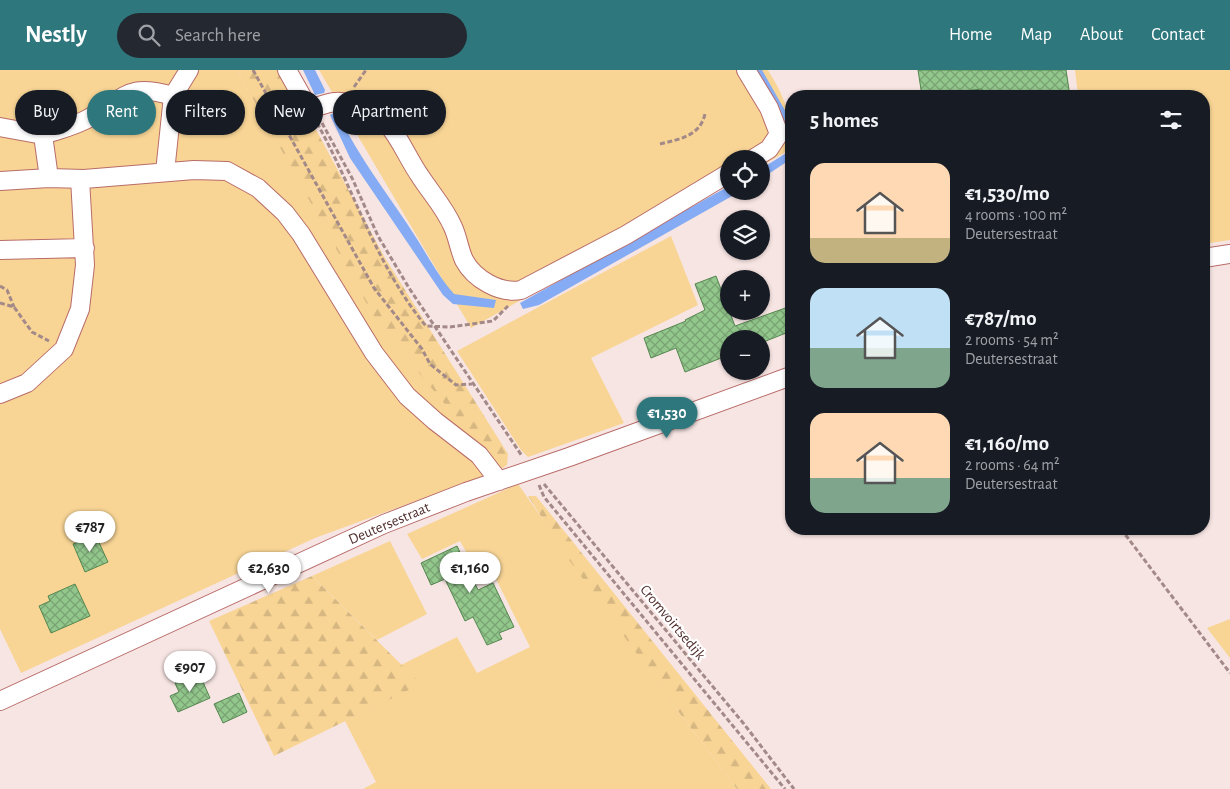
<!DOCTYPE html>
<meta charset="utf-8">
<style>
body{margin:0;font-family:"Alegreya Sans",sans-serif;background:#242831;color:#f1f3f6;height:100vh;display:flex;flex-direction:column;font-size:19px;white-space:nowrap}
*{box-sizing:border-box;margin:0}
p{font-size:16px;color:#9ea1a6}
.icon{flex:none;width:28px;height:28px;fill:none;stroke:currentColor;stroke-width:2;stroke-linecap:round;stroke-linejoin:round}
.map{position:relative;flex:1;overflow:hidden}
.drawer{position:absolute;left:785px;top:20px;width:425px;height:445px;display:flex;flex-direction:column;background:#171b24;border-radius:20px;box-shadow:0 1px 4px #0004}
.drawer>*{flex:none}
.guide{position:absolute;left:15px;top:20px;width:475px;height:45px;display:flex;gap:10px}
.fabs{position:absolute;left:720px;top:80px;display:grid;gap:10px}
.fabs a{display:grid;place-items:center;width:50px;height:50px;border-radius:50%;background:#171b24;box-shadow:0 1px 4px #0004;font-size:25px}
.price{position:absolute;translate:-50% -42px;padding:0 11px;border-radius:18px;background:#fff;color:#222;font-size:16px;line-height:32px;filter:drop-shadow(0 1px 2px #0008)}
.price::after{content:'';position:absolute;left:50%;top:30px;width:15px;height:11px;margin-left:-8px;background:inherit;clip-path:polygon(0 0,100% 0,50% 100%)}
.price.on{background:#2e777d;color:#fff}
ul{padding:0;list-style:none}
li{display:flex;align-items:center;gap:15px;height:125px;padding:0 25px}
li span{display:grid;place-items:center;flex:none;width:140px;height:100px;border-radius:15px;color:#555}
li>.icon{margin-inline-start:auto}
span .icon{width:60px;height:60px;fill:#fffc;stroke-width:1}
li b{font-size:21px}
h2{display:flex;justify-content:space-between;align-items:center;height:60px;padding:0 25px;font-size:21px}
.chip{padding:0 18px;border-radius:22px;background:#171b24;box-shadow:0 1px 4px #0004;font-size:18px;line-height:45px}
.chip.on{background:#2e777d;color:#fff}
header{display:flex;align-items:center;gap:30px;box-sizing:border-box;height:70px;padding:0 25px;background:#2e777d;color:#fff}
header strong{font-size:24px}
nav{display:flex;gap:28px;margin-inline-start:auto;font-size:18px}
.search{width:350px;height:45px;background:#242831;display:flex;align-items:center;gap:12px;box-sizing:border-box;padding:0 18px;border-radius:28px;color:#9ea1a6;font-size:19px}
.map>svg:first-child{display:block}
</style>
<header>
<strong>Nestly</strong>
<div class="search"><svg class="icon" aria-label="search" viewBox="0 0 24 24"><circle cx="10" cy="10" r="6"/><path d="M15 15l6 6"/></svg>Search here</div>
<nav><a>Home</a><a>Map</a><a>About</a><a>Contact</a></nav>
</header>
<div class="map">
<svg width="1230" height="719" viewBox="0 0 1230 719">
<defs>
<pattern id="forest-firs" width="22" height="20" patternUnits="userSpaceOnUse" patternTransform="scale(1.25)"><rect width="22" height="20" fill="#f8d595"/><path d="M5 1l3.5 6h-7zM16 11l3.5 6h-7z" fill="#d6b781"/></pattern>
<pattern id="building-cross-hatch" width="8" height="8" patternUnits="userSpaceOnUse" patternTransform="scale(1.25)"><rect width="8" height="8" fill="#93c88d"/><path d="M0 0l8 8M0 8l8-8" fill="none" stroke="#7aa374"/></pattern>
</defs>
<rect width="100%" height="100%" fill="#f7e5e3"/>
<path fill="#f8d595" d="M 0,0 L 237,0 L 298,108 L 500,400 L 315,468 L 21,603 L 0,559 Z
M 319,0 L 768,0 C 786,30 791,43 791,79 L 761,96 L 761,89 L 729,89 L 729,114 L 471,258 Z
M 1075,0 L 1230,0 L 1230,170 L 1204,174 L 1204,26 L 1078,26 Z
M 671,166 L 698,235 L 591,288 L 624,353 L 528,387 L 521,380 L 457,281 Z
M 518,414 L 678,641 L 737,719 L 363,719 L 376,712 L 345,651 L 420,614 L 401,595 L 457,567 L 477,603 L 530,577 L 486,489 L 473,494 L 460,471 L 422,489 L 407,464 Z
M 390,471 L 427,544 L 377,570 L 312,506 Z
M 1230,549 L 1230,588 L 1207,558 Z"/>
<path fill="url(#forest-firs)" d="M 237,0 L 284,0 L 385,188 L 508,384 L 507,395 L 500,400 L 378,254 Z
M 528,426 L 536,426 L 771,719 L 737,719 L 678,641 L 567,487 Z
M 312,506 L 421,614 L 274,686 L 209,551 Z"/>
<path fill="#84abf3" d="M 303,0 L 315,0 L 325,20 L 324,23 L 315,25 Z
M 754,0 L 762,0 L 791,51 L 791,65 Z
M 337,41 C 358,88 390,126 417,169 C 429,188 439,207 454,224 L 496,230 L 494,238 L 453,234 L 443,225 L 350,88 L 330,45 Z
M 791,80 L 791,89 L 761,109 L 761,99 Z
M 729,116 L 729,121 L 741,121 L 539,235 L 523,239 L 520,233 Z"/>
<path fill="url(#building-cross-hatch)" stroke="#54864f" d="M 918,0 L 1066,0 L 1070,26 L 983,26 L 982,19 L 922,26 Z
M 716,206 L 735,256 L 791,236 L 791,261 L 761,273 L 761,269 L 729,269 L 729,285 L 685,302 L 676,278 L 651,288 L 644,268 L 686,251 L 685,250 L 705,240 L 695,214 Z
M 95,464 L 108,492 L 85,502 L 73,474 Z
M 457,476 L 478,520 L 493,513 L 514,557 L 499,563 L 502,569 L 487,575 L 473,547 L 465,551 L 445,509 L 431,515 L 421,493 Z
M 75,514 L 90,546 L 51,563 L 39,536 L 50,531 L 48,526 Z
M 199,603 L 210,628 L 178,642 L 170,626 L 179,622 L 175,613 Z
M 239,623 L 247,642 L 223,653 L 214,634 Z"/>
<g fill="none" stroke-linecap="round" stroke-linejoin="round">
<g stroke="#b86c69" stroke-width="20">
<path id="minor" d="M 287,0 L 309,39 C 317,37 326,33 335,32 C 340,31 348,33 353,34 C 392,41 400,77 420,106 C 431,123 445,138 453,157 C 458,168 459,179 464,190 C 474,209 500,224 521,220 L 626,165 L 729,103
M 746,0 L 769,38 L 779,64 L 769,79 L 753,89
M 0,57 L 43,65
M 165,102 L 173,26 L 189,0
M 49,108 L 43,65 C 58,60 76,56 91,47 C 128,26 128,13 173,26
M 0,111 L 49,108 L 84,109 L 194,100 L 227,101 L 258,118 L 285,143 L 301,164 L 374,283 L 407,326 L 435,351 L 479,385 L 499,411
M 0,180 L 85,178
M 1204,188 L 1230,184
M 0,324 L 27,313 L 64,279 L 80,239 L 85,195 L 80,109
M 0,631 L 384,454 L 466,422 L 569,387 L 791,306"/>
</g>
<path stroke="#a38988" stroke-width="3" stroke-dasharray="5 2.5" stroke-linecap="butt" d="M 253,0 L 374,218 L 422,279 L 430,294 L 456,315 L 472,314
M 354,17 L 366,0
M 317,53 C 355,121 376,196 426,256 L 450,257 L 493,251 L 508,236
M 322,53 L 352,108 L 378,166 L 409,218 L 522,386
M 660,74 C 680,69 700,66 705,44
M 0,216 L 7,220 L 14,237
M 0,233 L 14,237 L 32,262 L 49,271
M 544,414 L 744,654 L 794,719
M 539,415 L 544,427 L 785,719
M 1121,459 L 1230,603"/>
<use href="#minor" stroke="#fff" stroke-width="18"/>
</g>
<g text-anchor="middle" stroke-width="4.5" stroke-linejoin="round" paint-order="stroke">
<g font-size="15" fill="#4f2e2d" stroke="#fff">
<text transform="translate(389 453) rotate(-23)" y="5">Deutersestraat</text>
<text transform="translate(673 552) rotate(50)" y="5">Cromvoirtsedijk</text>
</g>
</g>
</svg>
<div class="fabs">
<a><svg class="icon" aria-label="locate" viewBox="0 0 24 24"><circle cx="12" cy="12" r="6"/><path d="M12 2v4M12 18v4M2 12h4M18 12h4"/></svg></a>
<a><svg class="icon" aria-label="layers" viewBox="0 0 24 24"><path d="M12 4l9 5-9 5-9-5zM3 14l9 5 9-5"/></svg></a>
<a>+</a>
<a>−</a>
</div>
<b class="price on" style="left:667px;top:369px">€1,530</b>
<b class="price" style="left:90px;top:483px">€787</b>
<b class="price" style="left:269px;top:524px">€2,630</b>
<b class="price" style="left:470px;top:524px">€1,160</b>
<b class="price" style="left:190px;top:623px">€907</b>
<div class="guide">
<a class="chip">Buy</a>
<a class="chip on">Rent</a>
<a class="chip">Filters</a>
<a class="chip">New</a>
<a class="chip">Apartment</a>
</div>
<section class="drawer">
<h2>5 homes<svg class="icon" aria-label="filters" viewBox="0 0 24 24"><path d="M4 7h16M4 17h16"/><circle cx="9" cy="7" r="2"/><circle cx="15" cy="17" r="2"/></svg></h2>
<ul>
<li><span style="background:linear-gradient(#ffd9b3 75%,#c2b280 0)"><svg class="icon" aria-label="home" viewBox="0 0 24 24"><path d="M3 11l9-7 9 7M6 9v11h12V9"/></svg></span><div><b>€1,530/mo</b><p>4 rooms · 100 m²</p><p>Deutersestraat</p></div></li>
<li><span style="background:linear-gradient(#bfe0f5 60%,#7fa58c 0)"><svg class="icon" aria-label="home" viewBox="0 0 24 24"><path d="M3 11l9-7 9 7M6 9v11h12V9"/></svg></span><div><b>€787/mo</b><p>2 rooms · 54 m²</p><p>Deutersestraat</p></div></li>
<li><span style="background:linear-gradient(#ffd9b3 65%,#7fa58c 0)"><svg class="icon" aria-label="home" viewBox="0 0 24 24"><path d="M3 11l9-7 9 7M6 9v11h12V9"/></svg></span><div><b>€1,160/mo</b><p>2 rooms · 64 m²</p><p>Deutersestraat</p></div></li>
</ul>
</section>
</div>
